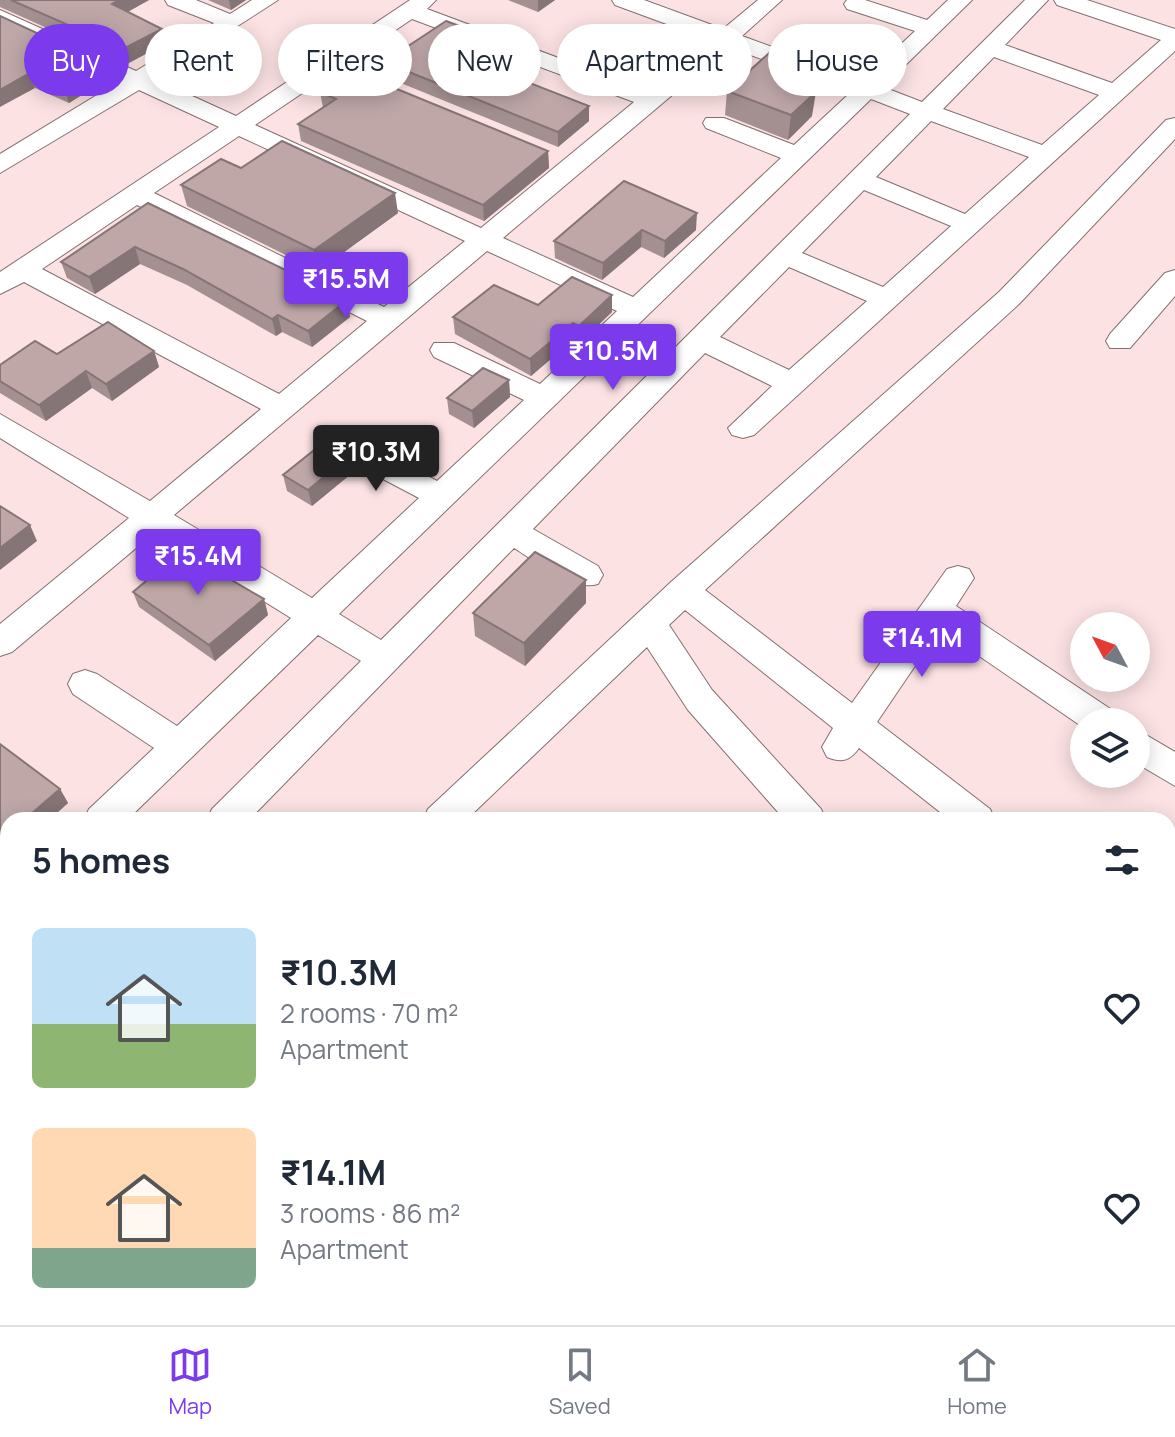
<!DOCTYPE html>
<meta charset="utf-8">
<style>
body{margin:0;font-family:Manrope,sans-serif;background:#f6f6f7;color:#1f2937;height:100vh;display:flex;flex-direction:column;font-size:30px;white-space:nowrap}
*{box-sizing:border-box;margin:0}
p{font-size:26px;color:#747a83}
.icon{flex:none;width:44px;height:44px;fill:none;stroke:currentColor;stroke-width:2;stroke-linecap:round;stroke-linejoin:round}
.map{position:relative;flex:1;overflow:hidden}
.drawer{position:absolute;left:0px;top:812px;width:1176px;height:514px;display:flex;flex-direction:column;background:#fff;border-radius:24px 24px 0 0;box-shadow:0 4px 20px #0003}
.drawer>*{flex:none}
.guide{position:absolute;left:24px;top:24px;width:1128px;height:72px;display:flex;gap:16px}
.needle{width:52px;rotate:311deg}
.tools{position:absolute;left:1070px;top:612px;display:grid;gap:16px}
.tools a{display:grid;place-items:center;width:80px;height:80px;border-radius:50%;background:#fff;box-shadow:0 4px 20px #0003;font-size:40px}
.price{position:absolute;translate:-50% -68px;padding:0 18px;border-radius:8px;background:#7c3aed;color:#fff;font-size:26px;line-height:52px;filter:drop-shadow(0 2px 4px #0008)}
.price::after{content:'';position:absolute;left:50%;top:48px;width:24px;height:18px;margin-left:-12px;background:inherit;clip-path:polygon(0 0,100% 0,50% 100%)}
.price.current{background:#222;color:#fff}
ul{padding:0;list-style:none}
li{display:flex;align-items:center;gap:24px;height:200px;padding:0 32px}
li span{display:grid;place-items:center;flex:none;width:224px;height:160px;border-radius:12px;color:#555}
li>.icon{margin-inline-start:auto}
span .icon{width:96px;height:96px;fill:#fffc;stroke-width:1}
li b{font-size:34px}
h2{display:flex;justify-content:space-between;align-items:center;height:96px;padding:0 32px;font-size:34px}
.chip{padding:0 28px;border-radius:36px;background:#fff;box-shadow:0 4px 20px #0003;font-size:28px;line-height:72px}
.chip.current{background:#7c3aed;color:#fff}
.tab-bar{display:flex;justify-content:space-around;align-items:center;height:112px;border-top:2px solid #e0e1e3;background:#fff;font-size:22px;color:#747a83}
.tab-bar a{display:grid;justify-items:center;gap:4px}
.tab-bar .current{color:#7c3aed}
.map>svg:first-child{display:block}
</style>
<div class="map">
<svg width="1175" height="1325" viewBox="0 0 1175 1325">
<rect width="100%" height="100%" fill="#fce2e3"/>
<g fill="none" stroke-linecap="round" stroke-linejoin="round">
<g stroke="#856f70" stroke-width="2">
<path id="street" d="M 165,0 L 196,0 L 230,14 L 252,0 L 278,0 L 155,79 L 236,116 L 410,0 L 436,0 L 427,9 L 647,91 L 710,40 L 615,5 L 612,0 L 644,0 L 723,29 L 758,0 L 782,0 L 742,36 L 863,80 L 915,31 L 847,9 L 844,4 L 847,0 L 865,0 L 927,20 L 948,0 L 972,0 L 883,87 L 922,102 L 1025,0 L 1048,0 L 1005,45 L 1112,83 L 1161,40 L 1057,5 L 1054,0 L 1087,0 L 1175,29 L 1175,51 L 754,435 L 743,438 L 732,435 L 728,428 L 772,386 L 705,353 L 533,529 L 598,566 L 603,575 L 598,584 C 572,592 537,562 514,548 L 249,820 L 207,820 L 212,809 L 361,661 L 318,635 L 127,820 L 84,820 L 89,809 L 154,748 L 73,694 L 68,684 L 73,674 L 85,670 L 97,674 L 177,726 L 291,618 L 154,533 L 12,652 L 0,656 L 0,624 L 129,518 L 0,438 L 0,414 L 150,501 L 261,409 L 24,282 L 0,294 L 0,272 L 219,127 L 139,90 L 0,173 L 0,154 L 120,81 L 0,25 L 0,10 L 136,71 L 214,23 L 168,5 ZM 412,19 L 634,102 L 481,228 L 255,125 ZM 729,47 L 851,92 L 794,145 L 724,118 L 706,118 L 703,123 L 706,128 L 781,158 L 633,297 L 503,238 ZM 994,57 L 1099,95 L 1042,145 L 943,109 ZM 871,99 L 910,114 L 381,640 L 339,614 ZM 931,121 L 1029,157 L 965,214 L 876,177 ZM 239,136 L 465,241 L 384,307 L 154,193 ZM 864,190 L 951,226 L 883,287 L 802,253 ZM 137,205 L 367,321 L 279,394 L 42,269 ZM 487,251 L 617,311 L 540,384 L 454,343 L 434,343 L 430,350 L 434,357 L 524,400 L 437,481 L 346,434 L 335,430 L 324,434 L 320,441 L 324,448 L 419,498 L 312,598 L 174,515 ZM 789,267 L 867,301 L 789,370 L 720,337 Z
M 1175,118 L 1175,139 L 1019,304 L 705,590 L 852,703 L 947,569 L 958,566 L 969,569 L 974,578 L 956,606 L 1115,712 L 1121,722 L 1084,722 L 1084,728 L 940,629 L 877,722 L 990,809 L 995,820 L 950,820 L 859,748 C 850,761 842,763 827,757 L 822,747 L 833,728 L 685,610 L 669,625 L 712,690 L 821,809 L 826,820 L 785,820 L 688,710 L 647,647 L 466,820 L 423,820 L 428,809 L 671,582 L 999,292 L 1166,120 Z
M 1175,270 L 1175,296 L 1130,348 L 1110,348 L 1106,341 L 1110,334 L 1165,273 Z
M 1136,729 L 1175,752 L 1175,786 L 1136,763 Z
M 8,894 L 8,933 L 0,936 L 0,897 Z
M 1168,948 L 1175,950 L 1175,990 L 1168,988 Z
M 8,1018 L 8,1062 L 0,1066 L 0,1022 Z
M 0,1213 L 8,1216 L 8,1269 L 0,1266 Z
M 8,1296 L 8,1318 L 34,1318 L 32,1325 L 0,1325 L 0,1300 Z
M 1168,1297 L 1175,1300 L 1175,1325 L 1143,1325 L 1140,1318 L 1168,1318 Z
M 134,1318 L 180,1318 L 178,1325 L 132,1325 Z
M 812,1318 L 860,1318 L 863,1325 L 815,1325 Z"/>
</g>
<use href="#street" fill="#fff" fill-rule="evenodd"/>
</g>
<path fill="#a49090" d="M 0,0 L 149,0 L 128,12 L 162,29 L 166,43 L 127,64 L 0,7 Z
M 208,0 L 246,0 L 231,10 Z
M 508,0 L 555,0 L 538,12 Z
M 0,16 L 99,62 L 104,81 L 69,103 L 35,88 Z
M 527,51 L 528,65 L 513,76 L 589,121 L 558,147 L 386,77 L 384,62 Z
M 815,85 L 809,90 L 812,116 L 788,140 L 725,115 L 727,91 Z
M 320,92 L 548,151 L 549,168 L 484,221 L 301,141 L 298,124 L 323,108 Z
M 241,168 L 398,213 L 318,271 L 187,206 L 181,185 Z
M 624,181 L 696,230 L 664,258 L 641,247 L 602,280 L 555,258 L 554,241 Z
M 148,203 L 347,300 L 350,317 L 312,347 L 282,332 L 276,336 L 187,285 L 140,264 L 95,294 L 67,278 L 61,262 Z
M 538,305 L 612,312 L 579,343 L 573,340 L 531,376 L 455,334 L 453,317 Z
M 154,351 L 159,367 L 112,401 L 92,388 L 46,421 L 0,393 L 0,365 L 57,354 Z
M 509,380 L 510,397 L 474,428 L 449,414 L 447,398 Z
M 354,452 L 357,469 L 312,506 L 287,491 L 283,475 Z
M 586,580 L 586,603 L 525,666 L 475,636 L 473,613 Z
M 133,592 L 264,599 L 268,615 L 215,661 L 139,607 Z
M 0,744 L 60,789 L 68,803 L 49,820 L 8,820 L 8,855 L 0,848 Z"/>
<path fill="#867576" d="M 119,0 L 149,0 L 116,18 L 112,4 Z
M 229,0 L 246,0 L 231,10 Z
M 538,0 L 555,0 L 538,12 Z
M 162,29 L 166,43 L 127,64 L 123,49 Z
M 527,51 L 528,65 L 499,86 L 499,71 Z
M 818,60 L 815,85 L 790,108 L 793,84 Z
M 99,62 L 104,81 L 69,103 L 64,89 Z
M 30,73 L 35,88 L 0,107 L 0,90 Z
M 816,92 L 812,116 L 788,140 L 791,115 Z
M 589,106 L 589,121 L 558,147 L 558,132 Z
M 548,151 L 549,168 L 484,221 L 483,205 Z
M 395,193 L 398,213 L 318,271 L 314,250 Z
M 697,213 L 696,230 L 664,258 L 665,241 Z
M 642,230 L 641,247 L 602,280 L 603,263 Z
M 135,247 L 140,264 L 95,294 L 89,277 Z
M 612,295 L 612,312 L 579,343 L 579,326 Z
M 347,300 L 350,317 L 312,347 L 308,331 Z
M 278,315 L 282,332 L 276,336 L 272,319 Z
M 573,323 L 573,340 L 531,376 L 530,359 Z
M 154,351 L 159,367 L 112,401 L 106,384 Z
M 86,371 L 92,388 L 46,421 L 39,405 Z
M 509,380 L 510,397 L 474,428 L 472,411 Z
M 354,452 L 357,469 L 312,506 L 308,490 Z
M 30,525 L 37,541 L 0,570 L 0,548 Z
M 586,580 L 586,603 L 525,666 L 524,643 Z
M 264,599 L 268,615 L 215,661 L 209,645 Z
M 60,789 L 68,803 L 49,820 L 24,820 Z
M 8,833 L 8,854 L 0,842 L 0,840 Z"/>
<path fill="#bfa7a8" stroke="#867576" stroke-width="2" d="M 11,0 L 119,0 L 112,4 L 162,29 L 123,49 Z
M 0,16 L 99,62 L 96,64 L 100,66 L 64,89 L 30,73 L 0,90 Z
M 446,21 L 527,51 L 499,71 L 589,106 L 558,132 L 384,62 Z
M 777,46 L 818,60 L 793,84 L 816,92 L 791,115 L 727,91 Z
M 353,71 L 548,151 L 483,205 L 298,124 L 336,99 L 320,92 Z
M 282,141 L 395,193 L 314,250 L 181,185 L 221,159 L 241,168 Z
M 624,181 L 697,213 L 665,241 L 642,230 L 603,263 L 554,241 Z
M 148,203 L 347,300 L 308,331 L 278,315 L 272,319 L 183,269 L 135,247 L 89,277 L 61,262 Z
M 572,277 L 612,295 L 579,326 L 573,323 L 530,359 L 453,317 L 494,285 L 538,305 Z
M 108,322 L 154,351 L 106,384 L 86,371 L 39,405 L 0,381 L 0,365 L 35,341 L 57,354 Z
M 483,368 L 509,380 L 472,411 L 447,398 Z
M 328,439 L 354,452 L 308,490 L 283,475 Z
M 0,506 L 30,525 L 0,548 Z
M 182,551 L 264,599 L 209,645 L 133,592 Z
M 535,552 L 586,580 L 524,643 L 473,613 Z
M 0,744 L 60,789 L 24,820 L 8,820 L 8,833 L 0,840 Z
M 0,1053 L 8,1059 L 8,1170 L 6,1172 L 0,1168 Z"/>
</svg>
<div class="tools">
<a><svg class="needle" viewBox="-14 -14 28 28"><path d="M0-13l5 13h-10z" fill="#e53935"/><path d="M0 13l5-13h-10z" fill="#747a83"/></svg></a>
<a><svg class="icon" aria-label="layers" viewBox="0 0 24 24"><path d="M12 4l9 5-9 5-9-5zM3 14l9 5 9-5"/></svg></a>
</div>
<b class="price" style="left:346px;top:320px">₹15.5M</b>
<b class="price" style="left:613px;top:392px">₹10.5M</b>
<b class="price current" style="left:376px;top:493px">₹10.3M</b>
<b class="price" style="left:198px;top:597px">₹15.4M</b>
<b class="price" style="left:922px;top:679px">₹14.1M</b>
<div class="guide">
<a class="chip current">Buy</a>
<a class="chip">Rent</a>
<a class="chip">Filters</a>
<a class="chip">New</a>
<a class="chip">Apartment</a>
<a class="chip">House</a>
</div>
<section class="drawer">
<h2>5 homes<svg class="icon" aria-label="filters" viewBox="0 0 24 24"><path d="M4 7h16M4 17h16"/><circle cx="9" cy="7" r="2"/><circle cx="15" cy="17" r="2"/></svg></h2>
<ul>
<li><span style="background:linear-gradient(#bfe0f5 60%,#8fb573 0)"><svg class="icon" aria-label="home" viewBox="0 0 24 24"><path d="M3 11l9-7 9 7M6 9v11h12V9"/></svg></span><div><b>₹10.3M</b><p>2 rooms · 70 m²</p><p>Apartment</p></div><svg class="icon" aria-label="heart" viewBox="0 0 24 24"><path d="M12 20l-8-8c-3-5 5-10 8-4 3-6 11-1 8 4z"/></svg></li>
<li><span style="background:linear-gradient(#ffd9b3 75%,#7fa58c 0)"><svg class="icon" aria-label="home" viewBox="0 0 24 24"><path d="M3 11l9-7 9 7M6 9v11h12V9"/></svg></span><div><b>₹14.1M</b><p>3 rooms · 86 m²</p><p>Apartment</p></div><svg class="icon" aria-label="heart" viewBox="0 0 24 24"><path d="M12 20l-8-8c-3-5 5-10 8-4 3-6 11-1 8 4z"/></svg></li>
</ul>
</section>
</div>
<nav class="tab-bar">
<a class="current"><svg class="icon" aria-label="map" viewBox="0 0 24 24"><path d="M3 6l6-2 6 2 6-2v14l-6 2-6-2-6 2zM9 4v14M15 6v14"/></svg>Map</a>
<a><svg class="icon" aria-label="saved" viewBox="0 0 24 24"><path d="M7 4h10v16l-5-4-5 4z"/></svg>Saved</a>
<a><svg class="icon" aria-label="home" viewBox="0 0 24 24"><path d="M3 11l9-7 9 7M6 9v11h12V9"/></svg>Home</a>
</nav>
